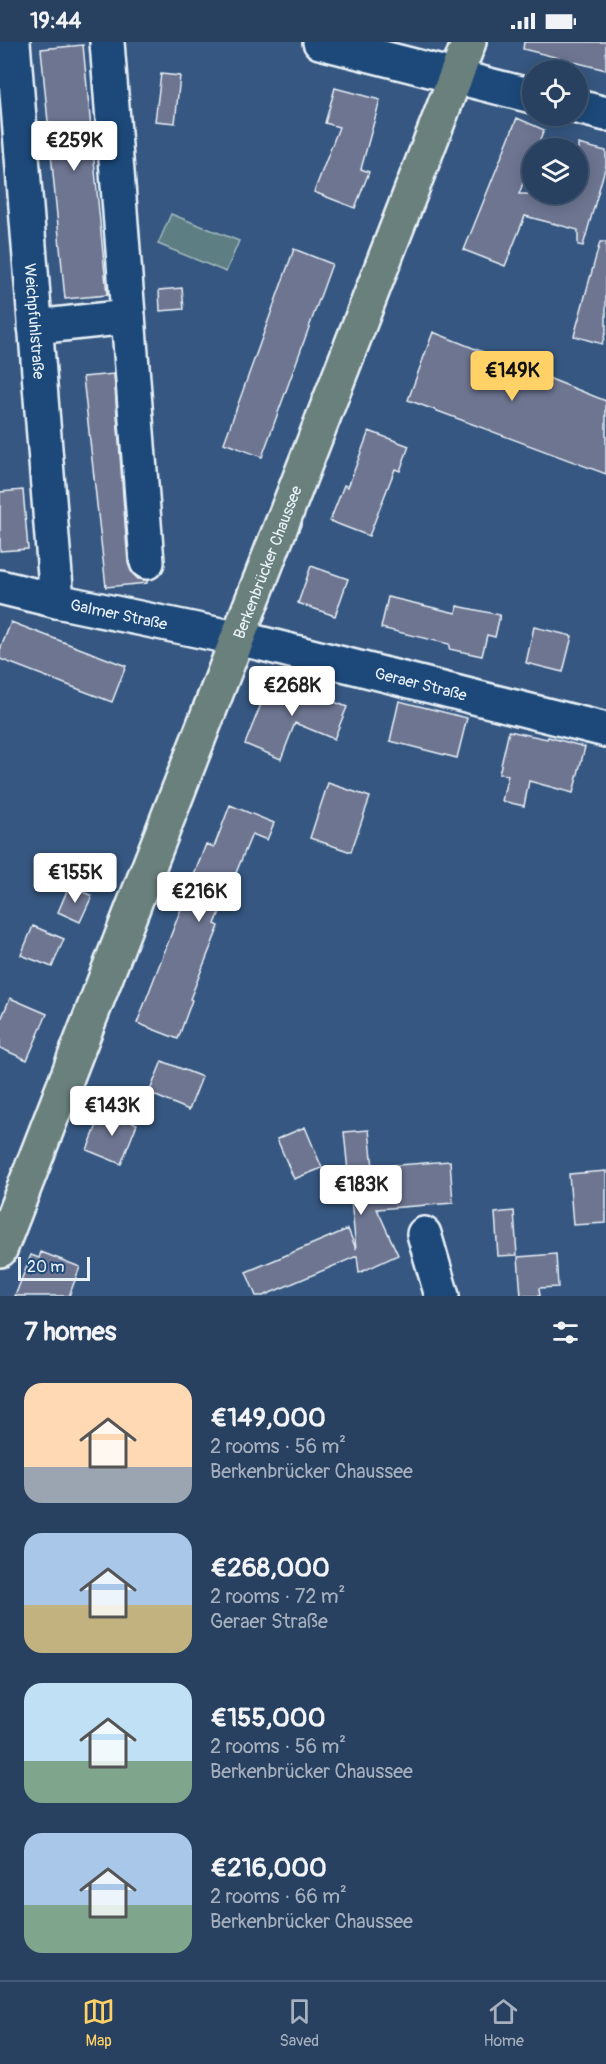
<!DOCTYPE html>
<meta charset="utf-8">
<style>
body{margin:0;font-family:Pangolin,sans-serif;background:#344c6a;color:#f1f3f6;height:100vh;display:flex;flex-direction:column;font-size:22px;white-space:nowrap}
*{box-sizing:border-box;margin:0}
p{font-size:20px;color:#a5afbd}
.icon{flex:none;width:33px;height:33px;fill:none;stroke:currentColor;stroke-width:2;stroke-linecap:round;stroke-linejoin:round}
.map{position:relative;height:1254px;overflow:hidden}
.side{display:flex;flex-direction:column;background:#284161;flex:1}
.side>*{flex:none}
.fabs{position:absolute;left:522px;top:18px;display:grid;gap:12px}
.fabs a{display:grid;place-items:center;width:66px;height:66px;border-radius:50%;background:#284161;box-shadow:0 3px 15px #0003,0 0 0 2px #445a76;font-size:30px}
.scale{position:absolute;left:18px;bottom:15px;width:72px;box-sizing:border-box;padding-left:6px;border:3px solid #e8f1f8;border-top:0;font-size:16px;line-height:21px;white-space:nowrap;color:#e8f1f8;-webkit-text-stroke:4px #1f4a7a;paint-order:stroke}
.price{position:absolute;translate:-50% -51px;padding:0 14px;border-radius:6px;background:#fff;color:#222;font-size:20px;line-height:39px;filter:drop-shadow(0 2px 3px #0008)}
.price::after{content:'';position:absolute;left:50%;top:36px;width:18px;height:14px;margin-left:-9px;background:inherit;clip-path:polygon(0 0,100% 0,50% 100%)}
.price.selected{background:#ffd166;color:#111}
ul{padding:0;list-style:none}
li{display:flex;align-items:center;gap:18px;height:150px;padding:0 24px}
li span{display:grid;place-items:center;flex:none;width:168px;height:120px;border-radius:18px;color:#555}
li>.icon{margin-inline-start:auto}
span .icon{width:72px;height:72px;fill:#fffc;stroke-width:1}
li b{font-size:26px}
h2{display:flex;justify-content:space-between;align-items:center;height:72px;padding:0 24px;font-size:26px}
.status{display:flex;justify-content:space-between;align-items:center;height:42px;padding:0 30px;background:#284161;direction:ltr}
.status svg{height:16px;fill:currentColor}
.dock{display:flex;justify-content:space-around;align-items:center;height:84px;border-top:2px solid #445a76;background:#284161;font-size:16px;color:#a5afbd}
.dock a{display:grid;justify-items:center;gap:3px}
.dock .selected{color:#ffd166}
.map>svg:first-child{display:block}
</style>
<div class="status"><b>19:44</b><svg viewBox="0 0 49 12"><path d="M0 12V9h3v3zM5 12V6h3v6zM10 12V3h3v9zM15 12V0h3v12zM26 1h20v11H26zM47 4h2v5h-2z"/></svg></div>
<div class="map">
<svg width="606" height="1254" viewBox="0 0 606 1254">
<rect width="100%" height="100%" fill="#365781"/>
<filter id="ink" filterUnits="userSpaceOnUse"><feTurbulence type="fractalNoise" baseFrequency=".0167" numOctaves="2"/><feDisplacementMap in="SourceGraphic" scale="12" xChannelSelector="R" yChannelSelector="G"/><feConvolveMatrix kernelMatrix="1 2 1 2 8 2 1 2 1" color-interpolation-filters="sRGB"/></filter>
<g filter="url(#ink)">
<path fill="#5d7f83" stroke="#a2b8be" stroke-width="1.5" d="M 171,172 L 239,199 L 226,230 L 158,202 Z"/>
<path fill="#6d7491" stroke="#e8f1f8" stroke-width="1.5" d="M 524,0 L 606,0 L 606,28 L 523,7 Z
M 83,3 L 107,253 L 65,257 L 41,7 Z
M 161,32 L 180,34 L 175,81 L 155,79 Z
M 335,46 L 380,58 L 361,127 L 369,130 L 355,166 L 314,150 L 339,85 L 325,81 Z
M 517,76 L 544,88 L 537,106 L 532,106 L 532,117 L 519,152 L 578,152 L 578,102 L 606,109 L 606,123 L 583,204 L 578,203 L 578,188 L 525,174 L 505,224 L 464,208 Z
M 600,200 L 606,200 L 606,289 L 602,302 L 574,294 Z
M 294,207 L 332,222 L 262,415 L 224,401 Z
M 182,246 L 184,267 L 160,269 L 159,248 Z
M 433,290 L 606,359 L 606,432 L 408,358 Z
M 114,332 L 128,521 L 132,531 L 138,537 L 147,538 L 147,541 L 106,545 L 83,335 Z
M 369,389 L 409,404 L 400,429 L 395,427 L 369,494 L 330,479 L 344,443 L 348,445 Z
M 23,448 L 28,507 L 0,509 L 0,450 Z
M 311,524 L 348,537 L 335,574 L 298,561 Z
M 388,555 L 456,571 L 457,564 L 500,573 L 495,595 L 487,593 L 482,614 L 449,607 L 449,602 L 381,586 Z
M 11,580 L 126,624 L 112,660 L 0,617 L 0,608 Z
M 534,585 L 572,594 L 563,630 L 526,621 Z
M 272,635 L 347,665 L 334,697 L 295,681 L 281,717 L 245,702 Z
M 399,659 L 467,676 L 457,716 L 390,699 Z
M 509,689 L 547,697 L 548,695 L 585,705 L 573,751 L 529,739 L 524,764 L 502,759 L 508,733 L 499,732 Z
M 328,741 L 370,755 L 351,810 L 310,796 Z
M 230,763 L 274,781 L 267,798 L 252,792 L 215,882 L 219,884 L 190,957 L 192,958 L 178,997 L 137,981 L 206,802 L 214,805 Z
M 69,844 L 92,854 L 80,880 L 58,870 Z
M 33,884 L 64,897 L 52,925 L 21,913 Z
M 10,956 L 47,972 L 27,1018 L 0,1006 L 0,980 Z
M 162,1019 L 202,1035 L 189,1068 L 149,1051 Z
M 103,1068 L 137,1082 L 121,1122 L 87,1108 Z
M 305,1085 L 322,1126 L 294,1137 L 277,1097 Z
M 369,1088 L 373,1125 L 450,1119 L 453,1161 L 377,1167 L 398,1213 L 359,1231 L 357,1214 L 263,1254 L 256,1254 L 246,1230 L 348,1187 L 356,1207 L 344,1090 Z
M 606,1129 L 606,1181 L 573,1183 L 569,1132 Z
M 514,1169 L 517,1213 L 498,1214 L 495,1171 Z
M 41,1210 L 80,1225 L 69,1254 L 15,1254 L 31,1213 L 39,1216 Z
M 556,1212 L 558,1245 L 539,1246 L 540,1254 L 521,1254 L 518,1215 Z"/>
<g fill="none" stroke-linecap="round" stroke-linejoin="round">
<g stroke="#e8f1f8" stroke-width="38">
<g id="minor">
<path id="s1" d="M 13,0 L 57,559"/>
<path d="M 107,0 L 147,520"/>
<path d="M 320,0 L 532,54"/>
<path d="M 578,65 L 606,72"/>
<path d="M 35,285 L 128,275"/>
<path id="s2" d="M 0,545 L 57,559 L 259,601 L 606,688"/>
<path d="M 424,1192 L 442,1254"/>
</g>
</g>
<g stroke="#e8f1f8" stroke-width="38">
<g id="major">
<path id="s3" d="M 0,1208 L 469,0"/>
</g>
</g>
<use href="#minor" stroke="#1f4a7a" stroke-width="33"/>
<use href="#major" stroke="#6a807d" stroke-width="33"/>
</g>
</g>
<g text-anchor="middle" stroke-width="6" stroke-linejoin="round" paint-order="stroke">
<g font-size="16" fill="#e8f1f8" stroke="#1f4a7a">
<text dy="6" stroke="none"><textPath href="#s1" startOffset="280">Weichpfuhlstraße</textPath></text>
<text dy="6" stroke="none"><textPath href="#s3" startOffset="738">Berkenbrücker Chaussee</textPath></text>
<text dy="6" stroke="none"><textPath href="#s2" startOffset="122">Galmer Straße</textPath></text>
<text dy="6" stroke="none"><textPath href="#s2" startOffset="432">Geraer Straße</textPath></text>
</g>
</g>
</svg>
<div class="fabs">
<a><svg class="icon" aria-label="locate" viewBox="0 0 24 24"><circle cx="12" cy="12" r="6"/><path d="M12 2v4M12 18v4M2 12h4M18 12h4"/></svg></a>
<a><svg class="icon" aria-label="layers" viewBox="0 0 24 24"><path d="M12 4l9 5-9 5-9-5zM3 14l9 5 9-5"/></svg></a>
</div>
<div class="scale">20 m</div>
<b class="price" style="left:74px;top:130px">€259K</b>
<b class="price selected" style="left:512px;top:360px">€149K</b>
<b class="price" style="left:292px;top:675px">€268K</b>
<b class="price" style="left:75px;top:862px">€155K</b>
<b class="price" style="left:199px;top:881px">€216K</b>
<b class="price" style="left:112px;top:1095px">€143K</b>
<b class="price" style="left:361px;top:1174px">€183K</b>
</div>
<section class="side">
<h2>7 homes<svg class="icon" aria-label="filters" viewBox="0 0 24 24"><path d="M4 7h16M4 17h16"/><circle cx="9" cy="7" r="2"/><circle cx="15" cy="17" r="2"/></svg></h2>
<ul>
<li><span style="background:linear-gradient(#ffd9b3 70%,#9aa5b1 0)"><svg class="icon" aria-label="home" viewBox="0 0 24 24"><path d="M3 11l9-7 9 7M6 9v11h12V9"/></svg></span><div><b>€149,000</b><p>2 rooms · 56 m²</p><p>Berkenbrücker Chaussee</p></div></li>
<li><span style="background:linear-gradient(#a9c7e8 60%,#c2b280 0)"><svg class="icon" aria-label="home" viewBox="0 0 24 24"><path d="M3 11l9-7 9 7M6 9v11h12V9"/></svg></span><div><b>€268,000</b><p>2 rooms · 72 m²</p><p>Geraer Straße</p></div></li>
<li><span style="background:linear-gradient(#bfe0f5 65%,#7fa58c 0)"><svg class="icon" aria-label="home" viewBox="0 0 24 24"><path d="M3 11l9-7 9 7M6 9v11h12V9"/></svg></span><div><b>€155,000</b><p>2 rooms · 56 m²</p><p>Berkenbrücker Chaussee</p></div></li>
<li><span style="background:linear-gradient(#a9c7e8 60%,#7fa58c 0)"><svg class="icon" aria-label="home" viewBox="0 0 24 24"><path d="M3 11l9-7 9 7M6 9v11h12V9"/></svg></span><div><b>€216,000</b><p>2 rooms · 66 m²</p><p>Berkenbrücker Chaussee</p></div></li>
</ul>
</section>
<nav class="dock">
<a class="selected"><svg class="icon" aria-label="map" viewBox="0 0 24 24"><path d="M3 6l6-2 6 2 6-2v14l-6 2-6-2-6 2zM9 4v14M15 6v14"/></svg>Map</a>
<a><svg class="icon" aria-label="saved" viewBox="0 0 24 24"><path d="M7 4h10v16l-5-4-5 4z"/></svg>Saved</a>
<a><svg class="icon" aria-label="home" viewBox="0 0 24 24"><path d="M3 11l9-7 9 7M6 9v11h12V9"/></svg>Home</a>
</nav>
